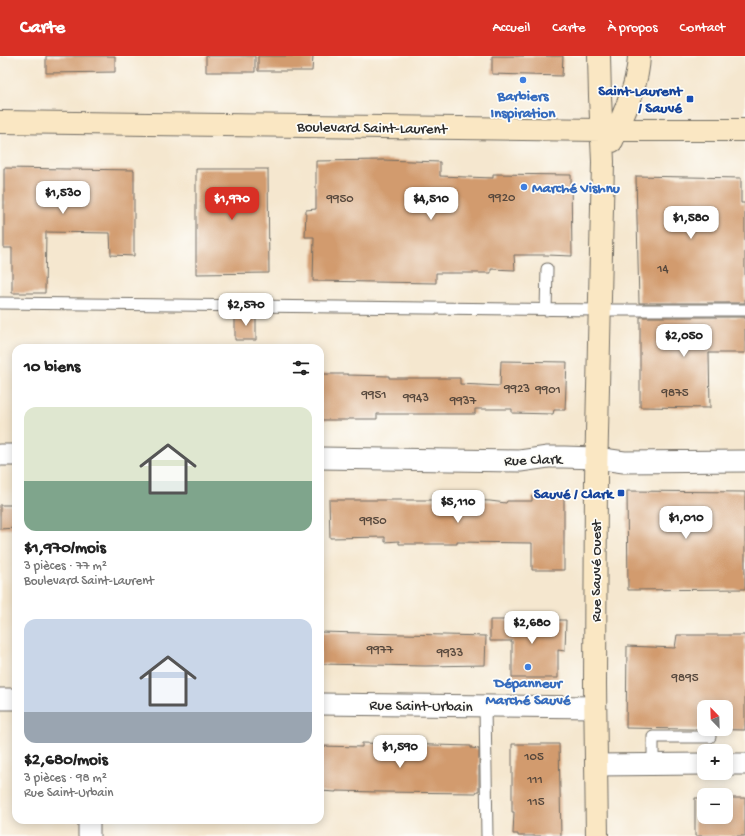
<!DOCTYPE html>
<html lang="fr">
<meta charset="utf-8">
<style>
body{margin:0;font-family:"Gochi Hand",sans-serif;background:#f2f2f2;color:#222;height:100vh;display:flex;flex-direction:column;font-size:15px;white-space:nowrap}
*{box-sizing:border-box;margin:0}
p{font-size:13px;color:#767676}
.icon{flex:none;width:22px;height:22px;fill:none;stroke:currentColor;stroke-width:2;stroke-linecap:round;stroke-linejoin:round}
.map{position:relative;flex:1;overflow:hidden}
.side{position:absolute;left:12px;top:288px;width:312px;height:480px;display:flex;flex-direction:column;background:#fff;border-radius:12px;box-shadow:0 2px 10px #0003}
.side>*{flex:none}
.needle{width:26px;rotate:337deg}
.buttons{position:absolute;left:697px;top:644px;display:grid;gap:8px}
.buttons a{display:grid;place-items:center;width:36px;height:36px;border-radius:8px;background:#fff;box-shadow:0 2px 10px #0003;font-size:20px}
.price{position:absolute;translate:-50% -34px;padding:0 9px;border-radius:8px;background:#fff;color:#222;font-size:13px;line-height:26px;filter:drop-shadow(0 1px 2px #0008)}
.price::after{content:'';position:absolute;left:50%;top:24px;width:12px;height:9px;margin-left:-6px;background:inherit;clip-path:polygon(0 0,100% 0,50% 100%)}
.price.current{background:#d93025;color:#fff}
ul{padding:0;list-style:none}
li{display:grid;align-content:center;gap:8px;height:212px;padding:0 12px}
li span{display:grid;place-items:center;height:124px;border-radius:12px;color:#555}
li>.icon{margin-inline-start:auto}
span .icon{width:72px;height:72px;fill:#fffc;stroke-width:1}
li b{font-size:17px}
h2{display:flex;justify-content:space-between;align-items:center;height:48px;padding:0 12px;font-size:17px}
header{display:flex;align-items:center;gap:24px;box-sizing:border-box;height:56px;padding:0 20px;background:#d93025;color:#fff}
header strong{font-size:19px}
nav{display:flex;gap:22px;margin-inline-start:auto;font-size:14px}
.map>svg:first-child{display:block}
</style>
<header>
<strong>Carte</strong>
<nav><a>Accueil</a><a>Carte</a><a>À propos</a><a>Contact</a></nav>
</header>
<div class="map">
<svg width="745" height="780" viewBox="0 0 745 780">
<rect width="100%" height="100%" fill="#fdfcf7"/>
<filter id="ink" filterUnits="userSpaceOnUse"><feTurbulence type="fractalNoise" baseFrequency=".025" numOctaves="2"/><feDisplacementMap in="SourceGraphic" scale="8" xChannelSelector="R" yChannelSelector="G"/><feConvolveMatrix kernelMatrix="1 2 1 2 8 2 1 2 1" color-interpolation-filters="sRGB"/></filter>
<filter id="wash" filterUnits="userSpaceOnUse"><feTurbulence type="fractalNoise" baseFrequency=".012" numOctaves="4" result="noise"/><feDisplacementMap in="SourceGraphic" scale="16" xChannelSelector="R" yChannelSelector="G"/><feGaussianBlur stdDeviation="0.9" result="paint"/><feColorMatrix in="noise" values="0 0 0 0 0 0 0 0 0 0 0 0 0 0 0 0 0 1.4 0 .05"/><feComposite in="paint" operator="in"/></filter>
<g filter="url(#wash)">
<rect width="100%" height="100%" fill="#f5e7cf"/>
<g id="blocks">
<path fill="#d29b6e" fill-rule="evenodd" d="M 46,0 L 115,0 L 115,16 L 46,17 Z
M 206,0 L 255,0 L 255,16 L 206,16 Z
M 258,0 L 313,0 L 312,15 L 258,15 Z
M 492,0 L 563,0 L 562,20 L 492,18 Z
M 383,104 L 440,106 L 440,120 L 493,122 L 493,118 L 571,119 L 572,200 L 547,199 L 514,199 L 515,214 L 491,213 L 491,217 L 436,217 L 436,227 L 313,225 L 314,181 L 305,181 L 306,154 L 316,153 L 316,105 Z
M 4,112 L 134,114 L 134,200 L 111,199 L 110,177 L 46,176 L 45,237 L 12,237 L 12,192 L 4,192 Z
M 196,113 L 268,113 L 269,217 L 196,218 Z
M 636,120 L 741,122 L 741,147 L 745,147 L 745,247 L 639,247 Z
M 256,257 L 256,284 L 235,284 L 235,258 Z
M 640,261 L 745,261 L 745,297 L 709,297 L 710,352 L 640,351 Z
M 501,305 L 567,306 L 565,354 L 554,354 L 553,358 L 512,357 L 512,353 L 475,353 L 475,358 L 377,358 L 377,363 L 348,363 L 348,364 L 320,364 L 320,318 L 348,318 L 348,319 L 389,320 L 389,322 L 460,322 L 460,328 L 500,330 Z
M 627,435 L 745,436 L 745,533 L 628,534 Z
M 532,440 L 564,440 L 564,514 L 532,514 L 532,487 L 457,486 L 457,488 L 399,488 L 399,485 L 385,486 L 385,481 L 330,482 L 329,444 L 459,444 L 490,445 L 506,447 L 507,445 L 532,445 Z
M 0,449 L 16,449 L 16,472 L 0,473 Z
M 490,564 L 566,564 L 565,595 L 558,594 L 558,622 L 512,622 L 512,585 L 490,585 Z
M 320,576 L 486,580 L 485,609 L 425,610 L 320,608 Z
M 677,579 L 745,579 L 745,674 L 626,672 L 627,590 L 675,592 ZM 704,651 L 726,651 L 726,673 L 704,673 Z
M 362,687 L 471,690 L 471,692 L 479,693 L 479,735 L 477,735 L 476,737 L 379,736 L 336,735 L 336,736 L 320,735 L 320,690 L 362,691 Z
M 512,688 L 559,688 L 561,780 L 518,780 L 518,778 L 513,778 L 514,756 L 512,756 Z
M 695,742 L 704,742 L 704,761 L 726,761 L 726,742 L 745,742 L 745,780 L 695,780 Z"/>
</g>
</g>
<g filter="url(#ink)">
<use href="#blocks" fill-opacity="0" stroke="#726d64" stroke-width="1"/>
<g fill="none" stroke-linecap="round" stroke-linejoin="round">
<g stroke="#726d64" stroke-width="13">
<path id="lane" d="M 0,247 L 599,254 L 745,254
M 546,254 L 547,213
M 485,650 L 487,780
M 653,709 L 653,681 L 710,681"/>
</g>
<g stroke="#726d64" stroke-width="23">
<path id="street" d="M 0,399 L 16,399
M 320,402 L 520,405 L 548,401 L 564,401 L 596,402 L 624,406 L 745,405
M 0,643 L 16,643
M 320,648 L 595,651
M 726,708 L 745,708
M 596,709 L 704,708
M 89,764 L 89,780"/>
</g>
<g stroke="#726d64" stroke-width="24">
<path id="secondary" d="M 0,66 L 601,74 L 745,74
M 612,85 C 624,57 638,30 639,0
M 597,780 L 595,629 L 596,422 L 603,106 L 600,40 L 599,0"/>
</g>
<use href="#lane" stroke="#fff" stroke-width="11"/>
<use href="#street" stroke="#fff" stroke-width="21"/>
<use href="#secondary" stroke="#fae7c3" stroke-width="22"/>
</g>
</g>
<g fill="#3f7fe0" stroke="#fdfcf7" stroke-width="1.5">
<circle cx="523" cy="24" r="4"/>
<circle cx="524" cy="131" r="4"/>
<circle cx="528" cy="611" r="4"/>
</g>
<g fill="#1a4fb4" stroke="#fdfcf7" stroke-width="1.5">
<rect x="686" y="39" width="8" height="8" rx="2"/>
<rect x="617" y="433" width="8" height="8" rx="2"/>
</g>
<g text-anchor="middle" stroke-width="3.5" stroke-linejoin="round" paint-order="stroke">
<g font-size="13" fill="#55473c">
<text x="502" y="145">9920</text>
<text x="340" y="146">9950</text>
<text x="663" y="216">14</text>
<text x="517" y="336">9923</text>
<text x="548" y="337">9901</text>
<text x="675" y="340">9875</text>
<text x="374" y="342">9951</text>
<text x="416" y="345">9943</text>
<text x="463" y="348">9937</text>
<text x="373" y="468">9950</text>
<text x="380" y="597">9977</text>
<text x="450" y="600">9933</text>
<text x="685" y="625">9895</text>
<text x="534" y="704">105</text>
<text x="535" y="727">111</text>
<text x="536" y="749">115</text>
</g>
<g font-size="15" font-weight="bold" fill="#164399" stroke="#fdfcf7" text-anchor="end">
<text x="682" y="39">Saint-Laurent<tspan x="682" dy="17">/ Sauvé</tspan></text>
<text x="613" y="442">Sauvé / Clark</text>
</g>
<g font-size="15" font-weight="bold" fill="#366cbe" stroke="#fdfcf7">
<text x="523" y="44">Barbiers<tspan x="523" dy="17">Inspiration</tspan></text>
<text x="532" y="136" text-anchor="start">Marché Vishnu</text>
<text x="528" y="631">Dépanneur<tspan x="528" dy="17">Marché Sauvé</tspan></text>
</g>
<g font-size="15" fill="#2b2b2b" stroke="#fdfcf7">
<text transform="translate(372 71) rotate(1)" y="5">Boulevard Saint-Laurent</text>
<text transform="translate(533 403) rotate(-2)" y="5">Rue Clark</text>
<text transform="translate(595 515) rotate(-90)" y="5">Rue Sauvé Ouest</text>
<text transform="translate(421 649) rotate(1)" y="5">Rue Saint-Urbain</text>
</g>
</g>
</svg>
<div class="buttons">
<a><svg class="needle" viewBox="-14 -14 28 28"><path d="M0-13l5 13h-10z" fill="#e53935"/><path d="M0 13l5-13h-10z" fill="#767676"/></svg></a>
<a>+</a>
<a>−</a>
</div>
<b class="price" style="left:63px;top:159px">$1,530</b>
<b class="price current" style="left:232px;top:165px">$1,970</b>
<b class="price" style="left:431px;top:165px">$4,510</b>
<b class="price" style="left:691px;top:184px">$1,580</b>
<b class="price" style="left:246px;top:271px">$2,570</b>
<b class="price" style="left:684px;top:302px">$2,050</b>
<b class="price" style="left:458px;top:468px">$5,110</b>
<b class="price" style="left:686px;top:484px">$1,010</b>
<b class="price" style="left:532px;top:589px">$2,680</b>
<b class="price" style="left:400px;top:713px">$1,590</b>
<section class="side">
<h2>10 biens<svg class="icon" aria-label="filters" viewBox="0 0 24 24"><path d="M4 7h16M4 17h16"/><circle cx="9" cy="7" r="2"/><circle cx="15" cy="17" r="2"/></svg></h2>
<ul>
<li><span style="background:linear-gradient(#dfe7d0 60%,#7fa58c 0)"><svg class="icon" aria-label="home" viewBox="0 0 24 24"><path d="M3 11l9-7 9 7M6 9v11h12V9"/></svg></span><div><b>$1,970/mois</b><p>3 pièces · 77 m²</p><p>Boulevard Saint-Laurent</p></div></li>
<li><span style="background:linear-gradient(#c9d6e8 75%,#9aa5b1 0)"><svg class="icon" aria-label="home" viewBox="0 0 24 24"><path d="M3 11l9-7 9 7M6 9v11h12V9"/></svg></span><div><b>$2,680/mois</b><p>3 pièces · 98 m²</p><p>Rue Saint-Urbain</p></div></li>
</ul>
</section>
</div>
